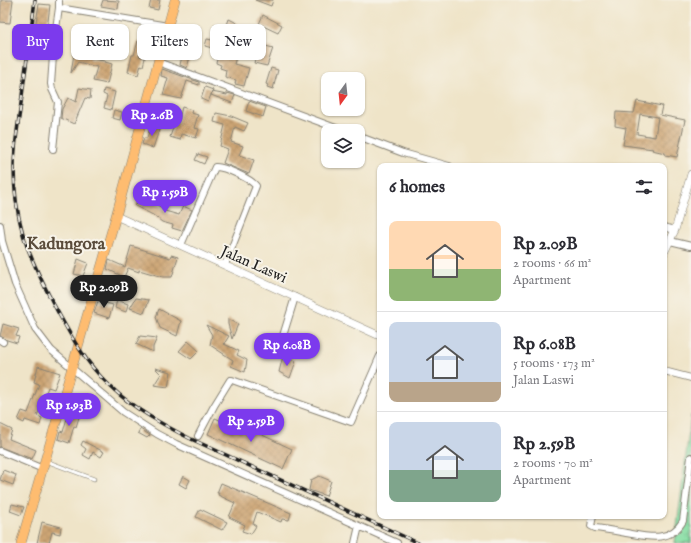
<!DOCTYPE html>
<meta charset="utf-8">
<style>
body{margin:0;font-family:"IM FELL English",serif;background:#f7f7f7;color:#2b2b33;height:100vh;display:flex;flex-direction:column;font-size:15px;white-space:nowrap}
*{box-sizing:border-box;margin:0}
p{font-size:13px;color:#7c7c81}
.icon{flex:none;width:22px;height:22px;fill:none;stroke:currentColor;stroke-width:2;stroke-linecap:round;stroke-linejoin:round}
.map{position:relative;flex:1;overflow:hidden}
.panel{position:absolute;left:377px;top:163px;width:290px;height:356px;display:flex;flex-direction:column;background:#fff;border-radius:8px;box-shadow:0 1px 3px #0004}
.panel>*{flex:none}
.banner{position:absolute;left:12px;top:24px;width:305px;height:36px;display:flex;gap:8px}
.needle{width:26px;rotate:195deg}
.tools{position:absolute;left:321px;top:72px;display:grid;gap:8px}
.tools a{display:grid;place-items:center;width:44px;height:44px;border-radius:8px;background:#fff;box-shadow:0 1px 3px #0004;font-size:20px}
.price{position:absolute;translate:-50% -34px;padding:0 9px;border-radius:14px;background:#7c3aed;color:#fff;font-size:13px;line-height:26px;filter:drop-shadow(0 1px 2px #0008)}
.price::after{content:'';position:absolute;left:50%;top:24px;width:12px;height:9px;margin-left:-6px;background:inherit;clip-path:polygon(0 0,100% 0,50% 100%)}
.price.selected{background:#222;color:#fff}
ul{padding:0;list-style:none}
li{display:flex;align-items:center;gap:12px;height:100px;padding:0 12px}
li+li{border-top:1px solid #e1e1e2}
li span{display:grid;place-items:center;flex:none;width:112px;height:80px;border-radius:8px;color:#555}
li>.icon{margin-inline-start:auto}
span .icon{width:48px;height:48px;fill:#fffc;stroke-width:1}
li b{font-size:17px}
h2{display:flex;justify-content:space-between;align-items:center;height:48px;padding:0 12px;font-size:17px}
.chip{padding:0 14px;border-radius:8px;background:#fff;box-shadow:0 1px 3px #0004;font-size:14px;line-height:36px}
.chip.selected{background:#7c3aed;color:#fff}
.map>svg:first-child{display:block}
</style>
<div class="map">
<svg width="691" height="543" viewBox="0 0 691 543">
<defs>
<pattern id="park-tufts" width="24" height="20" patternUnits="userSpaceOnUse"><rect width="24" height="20" fill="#84dea3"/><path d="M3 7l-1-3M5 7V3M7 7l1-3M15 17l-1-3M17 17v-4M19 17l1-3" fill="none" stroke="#71be8c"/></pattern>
<pattern id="building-cross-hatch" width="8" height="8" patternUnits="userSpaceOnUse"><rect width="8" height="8" fill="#cda574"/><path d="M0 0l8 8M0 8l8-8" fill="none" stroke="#af8d64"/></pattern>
</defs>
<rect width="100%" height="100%" fill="#f7f3e8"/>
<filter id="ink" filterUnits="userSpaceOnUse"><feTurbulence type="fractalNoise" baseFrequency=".025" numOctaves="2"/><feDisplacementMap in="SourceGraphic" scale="8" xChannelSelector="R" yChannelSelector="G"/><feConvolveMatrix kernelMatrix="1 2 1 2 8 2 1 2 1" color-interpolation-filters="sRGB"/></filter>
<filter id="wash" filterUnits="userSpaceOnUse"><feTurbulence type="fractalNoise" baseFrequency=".012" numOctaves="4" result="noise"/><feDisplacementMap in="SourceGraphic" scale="16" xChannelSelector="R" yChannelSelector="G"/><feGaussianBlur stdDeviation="0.9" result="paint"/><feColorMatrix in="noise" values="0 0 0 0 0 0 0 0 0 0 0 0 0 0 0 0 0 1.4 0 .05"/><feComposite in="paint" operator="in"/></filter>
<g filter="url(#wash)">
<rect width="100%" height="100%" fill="#efe4c8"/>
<path fill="url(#park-tufts)" stroke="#507d60" d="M 691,415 L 691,543 L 675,543 Z"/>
<g id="blocks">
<path fill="url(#building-cross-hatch)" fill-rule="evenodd" d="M 1,0 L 13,0 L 10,23 L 0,22 Z
M 103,0 L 119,1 L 118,9 L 101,6 Z
M 151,0 L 160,0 L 158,10 L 149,8 Z
M 255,0 L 273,0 L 271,6 Z
M 39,4 L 50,5 L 47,29 L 35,28 Z
M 263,15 L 282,25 L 278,33 L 259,24 Z
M 229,19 L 237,23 L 233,33 L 243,36 L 241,43 L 235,42 L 232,56 L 236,57 L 234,64 L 249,68 L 244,86 L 235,84 L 236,80 L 225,77 L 226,70 L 220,68 L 221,65 L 216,63 L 219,53 L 212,51 L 212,48 L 205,46 L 207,39 L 212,40 L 215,25 L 226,28 Z
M 87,39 L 94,40 L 90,59 L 105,61 L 105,62 L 112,64 L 107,84 L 93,81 L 97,67 L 78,62 L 71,73 L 75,47 L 83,49 L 84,46 L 86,47 Z
M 138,41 L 143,43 L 139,56 L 145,58 L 143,66 L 141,65 L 138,75 L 128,72 L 132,55 L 134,55 Z
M 262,45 L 273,48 L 267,66 L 254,63 L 256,56 L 258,57 Z
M 184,47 L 192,49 L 187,68 L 180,65 Z
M 271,68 L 278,70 L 273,89 L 267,87 L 268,85 L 266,84 Z
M 162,69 L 199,82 L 199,85 L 187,81 L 181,99 L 163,95 L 168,78 L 161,76 Z
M 205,87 L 213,90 L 208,102 L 201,99 Z
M 79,88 L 91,90 L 90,99 L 85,98 L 74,124 L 61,118 L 62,109 L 68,98 L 76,102 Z
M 104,89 L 115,92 L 111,110 L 104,108 L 107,96 L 103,94 Z
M 212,92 L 227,95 L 227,93 L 235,95 L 232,103 L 211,95 Z
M 249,101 L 266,107 L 263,117 L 246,111 Z
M 637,101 L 662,106 L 660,115 L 685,120 L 677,157 L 665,155 L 665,153 L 652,150 L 653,149 L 623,145 L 626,128 L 615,126 L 616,112 L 634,113 ZM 640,114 L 658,117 L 655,137 L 637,134 Z
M 182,107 L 192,110 L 191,113 L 198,115 L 194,128 L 199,129 L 196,138 L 181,134 L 180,140 L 170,137 L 175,122 L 178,123 Z
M 114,110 L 122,112 L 120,120 L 112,118 Z
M 216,113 L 231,116 L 248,123 L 244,131 L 235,127 L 231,142 L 243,146 L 239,155 L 254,160 L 249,174 L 223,163 L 228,149 L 220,146 L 225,125 L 214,122 Z
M 151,125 L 160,127 L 153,148 L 142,144 L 144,138 L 147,138 Z
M 198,154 L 207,157 L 204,164 L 195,160 Z
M 141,196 L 158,205 L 165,211 L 179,215 L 183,206 L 192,210 L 182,231 L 172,228 L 173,225 L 162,222 L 153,215 L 135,206 Z
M 131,246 L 170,258 L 171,255 L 178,257 L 172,277 L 163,277 L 139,270 L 139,272 L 128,268 L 124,277 L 107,269 L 109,260 L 125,267 Z
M 78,259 L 88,263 L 83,276 L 74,274 Z
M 136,298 L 149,300 L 144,313 L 130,308 Z
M 117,300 L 128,304 L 126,312 L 115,308 Z
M 98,301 L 113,305 L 109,318 L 94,313 Z
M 159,309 L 181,321 L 177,336 L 160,328 L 156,317 Z
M 228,319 L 238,324 L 232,339 L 228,324 Z
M 3,324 L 19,329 L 16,336 L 19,337 L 17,343 L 7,340 L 0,336 Z
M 206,325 L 229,336 L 224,344 L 239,351 L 237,355 L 247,360 L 245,372 L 231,366 L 233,360 L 210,345 L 212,335 Z
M 140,336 L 157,338 L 153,347 L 153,352 L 136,344 Z
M 188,341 L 199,351 L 191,359 L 179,351 Z
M 283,356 L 296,361 L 290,378 L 279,372 Z
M 38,366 L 60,373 L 54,389 L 48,387 L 37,416 L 42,418 L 40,425 L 25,420 L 24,423 L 18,420 L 22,411 L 28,413 L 39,384 L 34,382 Z
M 155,368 L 171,372 L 168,387 L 154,385 L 161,374 Z
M 69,411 L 80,414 L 76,427 L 74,426 L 69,443 L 58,439 L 60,431 L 63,432 Z
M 215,418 L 238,428 L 241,425 L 292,449 L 283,469 L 208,434 Z
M 0,424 L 12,430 L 9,439 L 36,450 L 32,459 L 0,447 Z
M 140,429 L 150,435 L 147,438 L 138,433 Z
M 83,441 L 104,452 L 101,457 L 93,452 L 90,459 L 83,455 L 86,449 L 81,445 Z
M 3,470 L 16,475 L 13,485 L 0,480 Z
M 183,476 L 190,480 L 186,488 L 179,484 Z
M 319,476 L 331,481 L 326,496 L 309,490 L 311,480 Z
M 221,483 L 291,513 L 289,520 L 282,519 L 281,522 L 257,512 L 253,524 L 256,526 L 251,534 L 242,531 L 245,525 L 229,517 L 235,503 L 218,495 L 219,493 L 217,493 Z
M 12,504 L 24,507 L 21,515 L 10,511 Z
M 200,509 L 227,522 L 222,530 L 196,517 Z
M 42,522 L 61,527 L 60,534 L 52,532 L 49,543 L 37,543 Z"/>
</g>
</g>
<g filter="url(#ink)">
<use href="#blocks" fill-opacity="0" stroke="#868072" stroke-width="1"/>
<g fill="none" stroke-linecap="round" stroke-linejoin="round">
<g stroke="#868072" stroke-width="4.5">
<path id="service" d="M 46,461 L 94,479"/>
</g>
<g stroke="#868072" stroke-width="8">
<path id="minor" d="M 59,0 L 59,8 L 168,26
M 158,62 L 344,131
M 358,136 L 403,153 L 449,166
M 53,149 L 58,102 L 52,89 L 51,84 L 54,42 L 59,8
M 0,225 L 2,241 L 15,284 L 35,329 L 51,350 L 123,412 L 157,434 L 176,444 L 397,543
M 664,227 L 675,230
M 670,241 L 691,246
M 181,245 L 215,167 C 223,166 251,179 256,186 L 225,265
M 0,340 L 3,342
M 278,352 L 295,297
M 664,371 L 691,378
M 198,436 L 214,406 L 230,380 L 232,380 L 351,422 L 380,356
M 0,451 L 43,469
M 593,516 L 591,526 L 595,528 C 605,529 615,531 626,533 C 648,537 670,543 683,521 L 691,457
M 355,543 L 359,526"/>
</g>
<g stroke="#868072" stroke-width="8">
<path id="tertiary" d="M 116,216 L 380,336
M 664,253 L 675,230 L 691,174"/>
</g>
<g stroke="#868072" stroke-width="10">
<path id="primary" d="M 21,543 L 116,216 L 175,0"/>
</g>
<use href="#service" stroke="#fff" stroke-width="3"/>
<use href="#minor" stroke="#fff" stroke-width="6"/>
<use href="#tertiary" stroke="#fff" stroke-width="7"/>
<use href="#primary" stroke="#febc70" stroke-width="9"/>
<g stroke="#1c1c1c" stroke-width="3.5">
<path id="rail" d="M 35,0 C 31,32 26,64 22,96 C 19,120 14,144 14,168 C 14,190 17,213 23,234 C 30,258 41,280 53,303 C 69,333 85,363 111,387 C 134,409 160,423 189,438 L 418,543"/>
</g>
<use href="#rail" stroke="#f7f3e8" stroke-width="2" stroke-dasharray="6" stroke-linecap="butt"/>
</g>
</g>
<g text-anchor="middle" stroke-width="4" stroke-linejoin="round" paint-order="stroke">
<g font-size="15" fill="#1c1c1c" stroke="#f7f3e8">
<text transform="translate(254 264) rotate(24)" y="5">Jalan Laswi</text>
</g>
<g font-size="17" font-weight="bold" fill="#5a4c3b" stroke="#f7f3e8">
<text x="66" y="249">Kadungora</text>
</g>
</g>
</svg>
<div class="tools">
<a><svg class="needle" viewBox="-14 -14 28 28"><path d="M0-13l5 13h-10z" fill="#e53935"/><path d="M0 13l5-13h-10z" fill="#7c7c81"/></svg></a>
<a><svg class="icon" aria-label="layers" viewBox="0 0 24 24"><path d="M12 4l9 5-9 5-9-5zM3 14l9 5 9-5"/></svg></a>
</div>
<b class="price" style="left:152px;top:137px">Rp 2.6B</b>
<b class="price" style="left:165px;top:214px">Rp 1.59B</b>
<b class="price selected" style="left:104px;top:309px">Rp 2.09B</b>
<b class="price" style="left:287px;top:367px">Rp 6.08B</b>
<b class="price" style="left:69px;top:427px">Rp 1.93B</b>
<b class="price" style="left:251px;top:443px">Rp 2.59B</b>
<div class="banner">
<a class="chip selected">Buy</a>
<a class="chip">Rent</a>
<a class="chip">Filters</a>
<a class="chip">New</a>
</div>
<section class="panel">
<h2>6 homes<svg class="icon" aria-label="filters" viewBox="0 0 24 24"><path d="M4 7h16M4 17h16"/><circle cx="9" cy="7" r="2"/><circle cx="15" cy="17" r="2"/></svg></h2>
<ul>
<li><span style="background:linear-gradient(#ffd9b3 60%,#8fb573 0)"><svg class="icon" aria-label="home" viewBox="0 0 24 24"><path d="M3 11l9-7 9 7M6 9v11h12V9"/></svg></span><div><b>Rp 2.09B</b><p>2 rooms · 66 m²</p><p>Apartment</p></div></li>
<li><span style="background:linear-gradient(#c9d6e8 75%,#b9a48a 0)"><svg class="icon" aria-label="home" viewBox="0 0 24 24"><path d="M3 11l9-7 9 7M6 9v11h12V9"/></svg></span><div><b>Rp 6.08B</b><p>5 rooms · 173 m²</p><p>Jalan Laswi</p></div></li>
<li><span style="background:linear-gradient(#c9d6e8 60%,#7fa58c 0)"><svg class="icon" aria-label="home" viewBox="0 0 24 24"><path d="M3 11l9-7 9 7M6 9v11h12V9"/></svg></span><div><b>Rp 2.59B</b><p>2 rooms · 70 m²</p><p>Apartment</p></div></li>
</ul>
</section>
</div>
